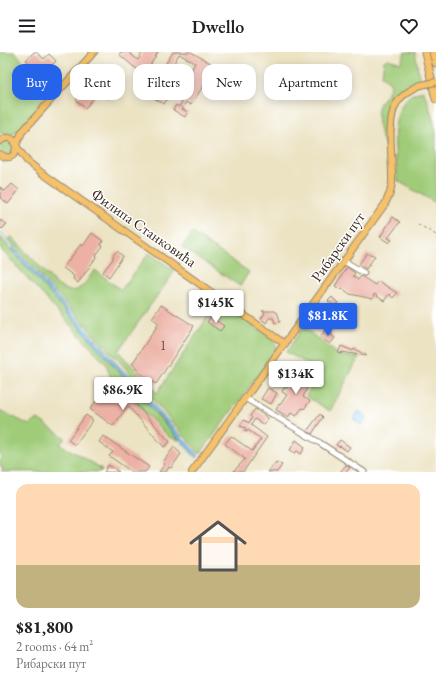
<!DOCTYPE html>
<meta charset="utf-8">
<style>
body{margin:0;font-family:"EB Garamond",serif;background:#f6f6f6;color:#202124;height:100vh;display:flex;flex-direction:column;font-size:15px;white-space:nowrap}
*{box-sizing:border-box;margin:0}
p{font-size:13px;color:#757577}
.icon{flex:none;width:22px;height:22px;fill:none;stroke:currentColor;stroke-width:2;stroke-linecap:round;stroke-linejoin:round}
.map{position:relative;height:420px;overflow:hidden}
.details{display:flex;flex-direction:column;background:#fff;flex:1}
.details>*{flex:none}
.top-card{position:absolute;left:12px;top:12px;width:412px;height:36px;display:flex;gap:8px}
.price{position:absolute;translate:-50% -34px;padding:0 9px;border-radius:4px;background:#fff;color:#222;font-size:13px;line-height:26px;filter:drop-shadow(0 1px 2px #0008)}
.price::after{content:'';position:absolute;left:50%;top:24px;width:12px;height:9px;margin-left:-6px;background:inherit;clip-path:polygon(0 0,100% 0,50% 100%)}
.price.selected{background:#2563eb;color:#fff}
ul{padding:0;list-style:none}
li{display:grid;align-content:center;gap:8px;height:212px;padding:0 16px}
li+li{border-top:1px solid #e0e0e0}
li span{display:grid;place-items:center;height:124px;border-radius:12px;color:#555}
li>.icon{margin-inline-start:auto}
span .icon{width:72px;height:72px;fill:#fffc;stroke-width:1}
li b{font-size:17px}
.chip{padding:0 14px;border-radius:12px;background:#fff;box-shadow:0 2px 10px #0003;font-size:14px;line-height:36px}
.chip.selected{background:#2563eb;color:#fff}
header{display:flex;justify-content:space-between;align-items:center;height:52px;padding:0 16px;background:#fff;font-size:18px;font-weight:600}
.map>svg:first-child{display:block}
</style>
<header><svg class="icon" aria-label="menu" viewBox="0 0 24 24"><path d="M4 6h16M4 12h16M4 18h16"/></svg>Dwello<svg class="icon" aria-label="heart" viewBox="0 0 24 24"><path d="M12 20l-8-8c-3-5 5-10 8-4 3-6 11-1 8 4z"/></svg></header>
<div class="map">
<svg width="436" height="420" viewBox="0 0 436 420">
<rect width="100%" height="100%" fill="#fff"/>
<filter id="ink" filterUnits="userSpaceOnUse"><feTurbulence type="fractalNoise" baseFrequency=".025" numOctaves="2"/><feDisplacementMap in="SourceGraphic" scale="8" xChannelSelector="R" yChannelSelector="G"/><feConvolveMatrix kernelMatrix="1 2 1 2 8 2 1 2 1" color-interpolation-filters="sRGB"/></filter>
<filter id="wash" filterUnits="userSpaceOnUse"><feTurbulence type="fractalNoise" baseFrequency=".012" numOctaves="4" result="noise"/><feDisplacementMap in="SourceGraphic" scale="16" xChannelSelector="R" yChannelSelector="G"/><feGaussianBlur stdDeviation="0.9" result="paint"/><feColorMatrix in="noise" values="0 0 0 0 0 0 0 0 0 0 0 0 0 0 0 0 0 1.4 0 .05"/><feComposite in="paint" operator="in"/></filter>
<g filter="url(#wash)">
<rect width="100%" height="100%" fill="#ece3c3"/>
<path fill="#a0cc79" stroke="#6e7b4c" d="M 0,0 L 15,0 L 47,37 L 50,45 L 18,80 L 6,83 L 0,81 Z
M 405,0 L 415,0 L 420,30 C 414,33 407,36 401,41 C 383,57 389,83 389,105 C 384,90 373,69 379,53 C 382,46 391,40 391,31 L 382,24 L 384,9 L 388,7 L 401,11 Z
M 423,39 L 428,50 L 436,79 L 436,151 L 398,129 C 396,103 387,60 411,43 C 415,41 419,40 423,39 Z
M0 95a7 7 0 1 1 14 0a7 7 0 1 1-14 0Z
M 192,181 L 249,220 L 240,234 L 182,195 Z
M 11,184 L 57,233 C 78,247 83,233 95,218 L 121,238 L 149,201 L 174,218 L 174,220 L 118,299 L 157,341 L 219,248 L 273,288 L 276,295 L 275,300 L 200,402 L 115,304 L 114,305 L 8,187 Z
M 0,185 L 2,187 L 179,388 L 169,385 L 111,326 L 106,312 L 0,196 Z
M 303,275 L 338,303 L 359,305 L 330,359 L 306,344 L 321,319 L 286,300 Z
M 0,358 L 29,373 L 38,367 L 65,386 L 60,392 L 102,417 L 100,420 L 2,420 L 3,416 L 0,414 Z"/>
<path fill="#6fbeea" stroke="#557484" d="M 13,195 L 199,404 L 196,406 L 11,197 Z
M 359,359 L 364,362 L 366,366 L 365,370 L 361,373 L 353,367 Z"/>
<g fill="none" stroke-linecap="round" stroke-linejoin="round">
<path stroke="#6fbeea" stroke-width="1.5" d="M 0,180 L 14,196
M 68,257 L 75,265
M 80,270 L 88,280"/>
</g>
<g id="blocks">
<path fill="#ecb0a4" d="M 34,0 L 36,0 L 44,7 L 49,2 L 56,9 L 42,23 L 26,8 Z
M 121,0 L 128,0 L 138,8 L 143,0 L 158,0 L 145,22 L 134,15 L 119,2 Z
M 173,0 L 191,0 L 214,13 L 204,31 L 205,31 L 191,53 L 186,50 L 182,57 L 188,60 L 185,65 L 173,58 L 176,53 L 179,55 L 183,48 L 179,46 L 178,42 L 195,11 L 179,2 L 170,18 L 175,22 L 169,32 L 157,26 Z
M 103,19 L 118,33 L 110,42 L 112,43 L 109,47 L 100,39 L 85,56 L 76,48 Z
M 156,38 L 168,45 L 164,52 L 152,45 Z
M 12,132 L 19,138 L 8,152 L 0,145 L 0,135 L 5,139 Z
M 393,165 L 400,170 L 388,186 L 392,188 L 389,191 L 380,185 Z
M 0,168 L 7,172 L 2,177 L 0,175 Z
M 92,181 L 103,189 L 101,193 L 103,194 L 96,203 L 97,204 L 78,231 L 73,227 L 74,224 L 63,216 L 81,192 L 83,194 Z
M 117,199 L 123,204 L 109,225 L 103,220 L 113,207 L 113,203 Z
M 367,201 L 370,203 L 371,202 L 375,204 L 366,217 L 359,212 Z
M 347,215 L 355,221 L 353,224 L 358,228 L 361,224 L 375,233 L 378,229 L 397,241 L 393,246 L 389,242 L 384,249 L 374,242 L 373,247 L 350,242 L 342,236 L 341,238 L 335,234 Z
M 332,245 L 338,251 L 334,254 L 328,249 Z
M 161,253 L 194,274 L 156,332 L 138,320 L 139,319 L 135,316 L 136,315 L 132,312 L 159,271 L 152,266 Z
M 262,259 L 274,259 L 278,262 L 280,270 L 275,271 L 273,266 L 269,266 L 266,271 L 261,267 L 265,261 Z
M 341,259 L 347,263 L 341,270 L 336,265 Z
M 211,265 L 224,274 L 220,279 L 207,270 Z
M 326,277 L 332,282 L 331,283 L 335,286 L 330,292 L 320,285 Z
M 341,294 L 353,299 L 354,297 L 366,303 L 365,304 L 342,300 L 341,302 L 338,301 Z
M 305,318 L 312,322 L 315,318 L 318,321 L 306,338 L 303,345 L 310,349 L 304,357 L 302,356 L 296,364 L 291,361 L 288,365 L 276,358 L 279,352 L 280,353 L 287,343 L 282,340 L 284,336 L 287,336 L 291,330 L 295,332 Z
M 109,331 L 134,350 L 170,390 L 164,395 L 128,354 L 113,374 L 90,357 Z
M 268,336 L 277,341 L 271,352 L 261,347 Z
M 255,357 L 268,366 L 264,373 L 255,367 L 251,373 L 267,385 L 243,420 L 233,420 L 245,407 L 225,392 L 231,384 L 252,399 L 261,387 L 248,378 L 247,380 L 244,379 L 246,376 L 240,374 L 244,368 L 249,371 L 252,366 L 250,364 Z
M 320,362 L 323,365 L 312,382 L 307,379 Z
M 86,363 L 93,368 L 75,393 L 68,388 Z
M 103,384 L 149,415 L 145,420 L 132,420 L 109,404 L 113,400 L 99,390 Z
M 296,388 L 305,395 L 301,402 L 297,399 L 295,401 L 290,398 Z
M 340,388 L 350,395 L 347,399 L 340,394 L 339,395 L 336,393 Z
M 174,395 L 181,402 L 171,416 L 169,415 L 166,420 L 159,420 L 165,412 L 163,410 Z
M 276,410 L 282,413 L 277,420 L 268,420 Z
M 108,413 L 119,420 L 104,420 Z
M 346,413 L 350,416 L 346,420 L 340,420 Z"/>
</g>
</g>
<g filter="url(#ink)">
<use href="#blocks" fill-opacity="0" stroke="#948670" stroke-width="1"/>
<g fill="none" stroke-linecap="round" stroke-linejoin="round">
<g stroke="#948670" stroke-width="7">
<path id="minor" d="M 344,209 L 364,221
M 245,346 L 320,391 L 364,420"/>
</g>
<g stroke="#948670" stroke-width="8">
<path id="major" d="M 0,89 C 21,74 21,117 0,102
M 16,93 L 22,80 L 94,0
M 17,95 L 27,109 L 42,121 L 285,292
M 192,420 L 385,152 L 390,141 L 392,131 C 393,110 386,69 396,52 C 402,42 411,37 421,33"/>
</g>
<g stroke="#948670" stroke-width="9">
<path id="highway" d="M 425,0 L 436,47
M 433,0 L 436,11"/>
</g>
<path stroke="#948670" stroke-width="1" stroke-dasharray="3 3" stroke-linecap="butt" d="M 418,172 L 436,183"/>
<use href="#minor" stroke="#fff" stroke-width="5"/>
<use href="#major" stroke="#f5c16b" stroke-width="6"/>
<use href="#highway" stroke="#f5c16b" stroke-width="7"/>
<g stroke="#948670" stroke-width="8" stroke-linecap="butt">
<path id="major-bridge" d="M 421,33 L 436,30"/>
</g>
<use href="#major-bridge" stroke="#f5c16b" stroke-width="6"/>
</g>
</g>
<g text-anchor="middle" stroke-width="3" stroke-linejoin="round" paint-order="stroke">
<g font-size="13" fill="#674c40">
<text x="163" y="298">1</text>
</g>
<g font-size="15" fill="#3b2a1e" stroke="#fff">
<text transform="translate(144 176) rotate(35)" y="5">Филипа Станковића</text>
<text transform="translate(338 195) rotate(-55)" y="5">Рибарски пут</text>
</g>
</g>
</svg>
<b class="price" style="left:216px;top:272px">$145K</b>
<b class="price selected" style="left:328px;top:285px">$81.8K</b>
<b class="price" style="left:296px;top:343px">$134K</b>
<b class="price" style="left:123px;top:359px">$86.9K</b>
<div class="top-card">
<a class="chip selected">Buy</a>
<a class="chip">Rent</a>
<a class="chip">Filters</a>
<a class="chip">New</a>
<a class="chip">Apartment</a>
</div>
</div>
<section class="details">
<ul>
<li><span style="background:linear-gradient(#ffd9b3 65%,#c2b280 0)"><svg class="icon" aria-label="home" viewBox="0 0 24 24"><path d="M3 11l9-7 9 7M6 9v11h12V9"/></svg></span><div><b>$81,800</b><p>2 rooms · 64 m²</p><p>Рибарски пут</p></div></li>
</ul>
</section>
